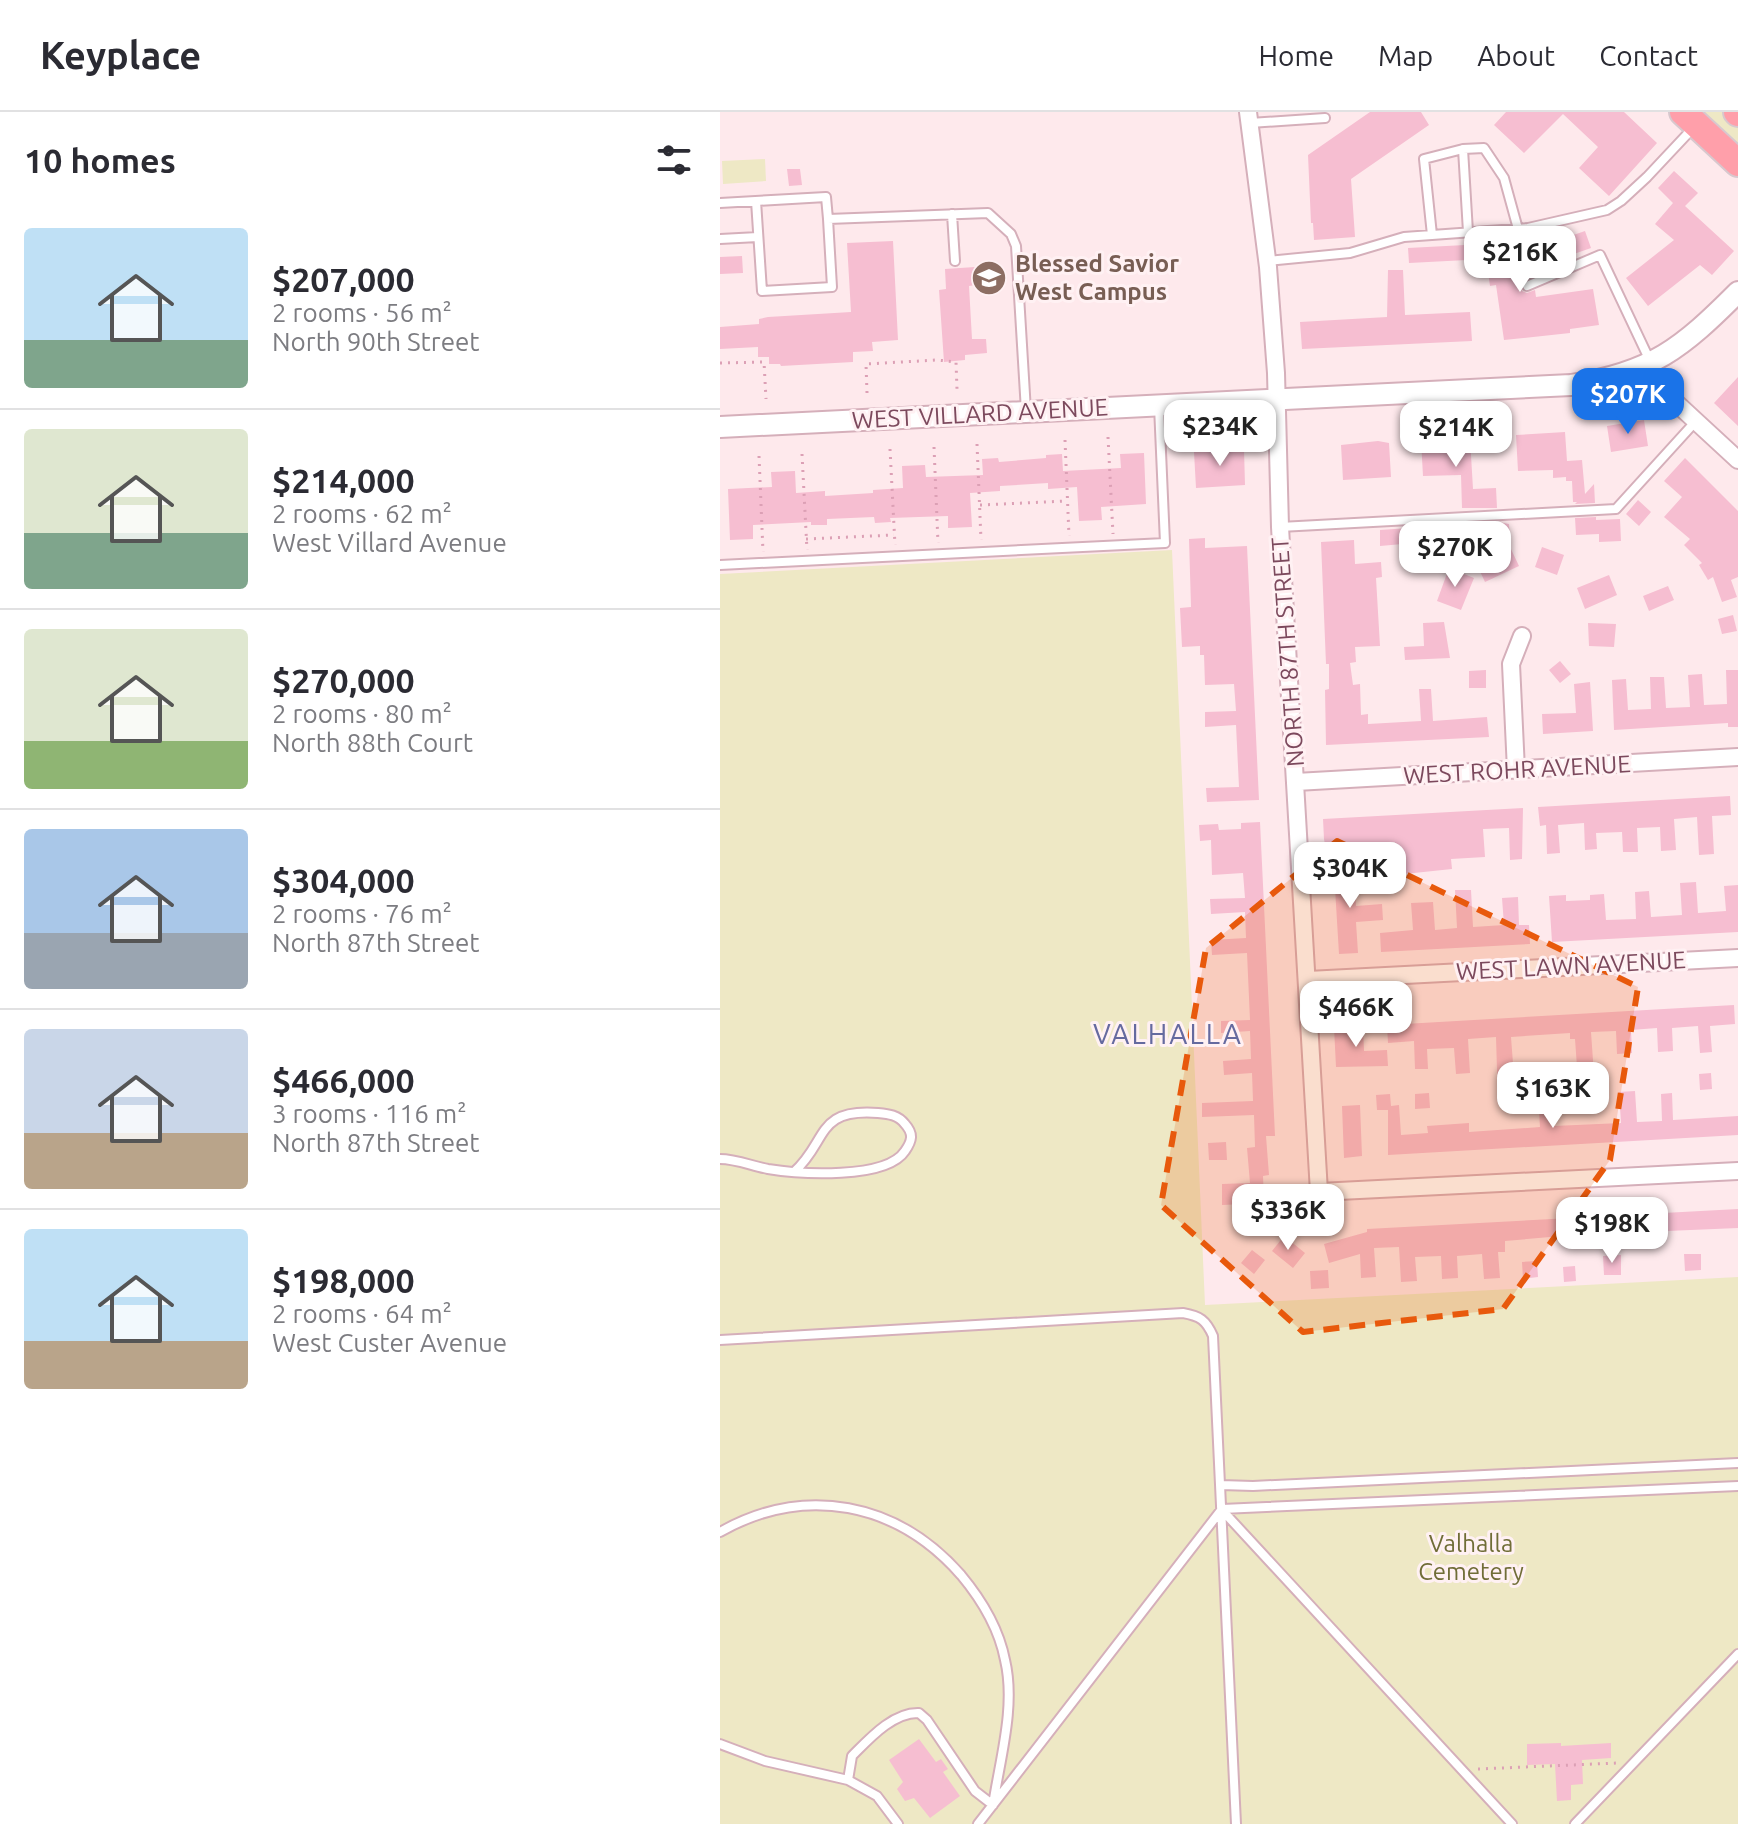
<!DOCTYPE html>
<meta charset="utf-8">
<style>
body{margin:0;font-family:Ubuntu,sans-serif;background:#f2f2f3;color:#2b2b33;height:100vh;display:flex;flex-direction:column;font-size:30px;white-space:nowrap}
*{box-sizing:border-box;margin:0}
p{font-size:26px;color:#7c7c81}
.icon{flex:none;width:44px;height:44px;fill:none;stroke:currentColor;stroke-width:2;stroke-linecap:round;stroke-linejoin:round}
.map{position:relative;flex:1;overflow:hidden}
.panel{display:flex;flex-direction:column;background:#fff;width:720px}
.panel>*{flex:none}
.price{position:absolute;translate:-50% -68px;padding:0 18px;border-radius:16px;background:#fff;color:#222;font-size:26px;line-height:52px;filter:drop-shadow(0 2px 4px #0008)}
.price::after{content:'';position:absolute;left:50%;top:48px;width:24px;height:18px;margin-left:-12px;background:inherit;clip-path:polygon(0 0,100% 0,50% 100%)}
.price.active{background:#1a73e8;color:#fff}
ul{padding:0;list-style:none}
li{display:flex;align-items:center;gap:24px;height:200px;padding:0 24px}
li+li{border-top:2px solid #e1e1e2}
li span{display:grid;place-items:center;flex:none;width:224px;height:160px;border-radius:8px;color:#555}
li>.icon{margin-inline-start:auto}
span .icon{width:96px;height:96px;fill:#fffc;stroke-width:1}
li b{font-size:34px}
h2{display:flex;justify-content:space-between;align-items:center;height:96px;padding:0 24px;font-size:34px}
header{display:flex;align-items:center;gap:48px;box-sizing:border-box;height:112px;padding:0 40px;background:#fff;border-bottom:2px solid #e1e1e2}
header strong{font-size:38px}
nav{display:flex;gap:44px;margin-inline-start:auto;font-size:28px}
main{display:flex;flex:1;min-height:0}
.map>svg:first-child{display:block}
</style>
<header>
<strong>Keyplace</strong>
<nav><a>Home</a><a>Map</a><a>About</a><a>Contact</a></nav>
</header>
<main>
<section class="panel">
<h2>10 homes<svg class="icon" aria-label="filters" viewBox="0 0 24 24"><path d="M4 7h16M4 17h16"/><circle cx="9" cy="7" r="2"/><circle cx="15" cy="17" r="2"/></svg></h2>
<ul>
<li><span style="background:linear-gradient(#bfe0f5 70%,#7fa58c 0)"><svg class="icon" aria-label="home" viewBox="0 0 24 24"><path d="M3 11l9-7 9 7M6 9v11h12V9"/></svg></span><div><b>$207,000</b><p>2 rooms · 56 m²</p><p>North 90th Street</p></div></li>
<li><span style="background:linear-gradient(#dfe7d0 65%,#7fa58c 0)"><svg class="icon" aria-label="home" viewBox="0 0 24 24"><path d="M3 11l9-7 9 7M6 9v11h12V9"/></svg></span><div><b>$214,000</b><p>2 rooms · 62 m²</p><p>West Villard Avenue</p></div></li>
<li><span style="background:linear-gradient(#dfe7d0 70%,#8fb573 0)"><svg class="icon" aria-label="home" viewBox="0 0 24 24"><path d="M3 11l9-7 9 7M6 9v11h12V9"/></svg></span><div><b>$270,000</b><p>2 rooms · 80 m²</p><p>North 88th Court</p></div></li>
<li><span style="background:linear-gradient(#a9c7e8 65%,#9aa5b1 0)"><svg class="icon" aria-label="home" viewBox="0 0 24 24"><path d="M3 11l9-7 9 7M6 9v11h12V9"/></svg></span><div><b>$304,000</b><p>2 rooms · 76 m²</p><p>North 87th Street</p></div></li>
<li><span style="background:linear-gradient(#c9d6e8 65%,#b9a48a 0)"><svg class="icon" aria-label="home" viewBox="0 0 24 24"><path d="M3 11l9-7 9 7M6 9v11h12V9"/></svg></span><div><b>$466,000</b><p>3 rooms · 116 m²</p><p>North 87th Street</p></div></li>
<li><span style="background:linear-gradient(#bfe0f5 70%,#b9a48a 0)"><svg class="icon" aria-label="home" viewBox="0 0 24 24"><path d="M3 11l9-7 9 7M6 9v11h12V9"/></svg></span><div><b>$198,000</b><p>2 rooms · 64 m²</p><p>West Custer Avenue</p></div></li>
</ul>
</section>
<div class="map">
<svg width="1018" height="1712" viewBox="0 0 1018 1712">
<rect width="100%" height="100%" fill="#fee9ec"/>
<path fill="#eee8c5" d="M 981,0 L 1004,0 L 1018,13 L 1018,34 Z
M 45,47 L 46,69 L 3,72 L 2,49 Z
M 452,438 L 485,1193 L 1018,1165 L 1018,1712 L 0,1712 L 0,462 Z"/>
<path fill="#f6bed1" d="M 650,0 L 701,0 L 709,13 L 631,67 L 635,125 L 594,128 L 593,111 L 591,111 L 588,43 Z
M 786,0 L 904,0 L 937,31 L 889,84 L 859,56 L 878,35 L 843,2 L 804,41 L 774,13 Z
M 67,57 L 80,57 L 82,73 L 69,74 Z
M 954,59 L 978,81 L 965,94 L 1014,139 L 992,163 L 980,153 L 928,194 L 906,166 L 954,128 L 935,112 L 953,91 L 938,76 Z
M 865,119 L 871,136 L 848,144 L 842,127 Z
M 173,129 L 178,228 L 152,230 L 153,239 L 133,240 L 133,250 L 61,254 L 60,252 L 49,252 L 49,245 L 38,245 L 38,235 L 0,237 L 0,215 L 39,212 L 39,207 L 48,205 L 131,200 L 127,131 Z
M 783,131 L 784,154 L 810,150 L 813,164 L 801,170 L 802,179 L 807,181 L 815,178 L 816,185 L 873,177 L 879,213 L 850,217 L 850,221 L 784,228 L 776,173 L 770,174 L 766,147 L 689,151 L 688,136 Z
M 22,144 L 23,161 L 0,162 L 0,145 Z
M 255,155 L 256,173 L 249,174 L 252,227 L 266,227 L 267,241 L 245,243 L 245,248 L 224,250 L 219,178 L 226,177 L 225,157 Z
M 668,158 L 683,158 L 685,203 L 750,200 L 752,229 L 582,237 L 580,210 L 667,205 Z
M 1018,265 L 1018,314 L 994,291 Z
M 924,308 L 928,334 L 891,340 L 887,314 Z
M 845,320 L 847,349 L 862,348 L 865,382 L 874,372 L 875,391 L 855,392 L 857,390 L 853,390 L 852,369 L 846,369 L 846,365 L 833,366 L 833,358 L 798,359 L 796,323 Z
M 736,324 L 750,326 L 753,377 L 776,376 L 777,396 L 742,396 L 741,363 L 703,364 L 701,328 Z
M 658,329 L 669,331 L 671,365 L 623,368 L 621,333 Z
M 512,336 L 524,337 L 525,373 L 476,376 L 474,340 Z
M 424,341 L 426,392 L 381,395 L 382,408 L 359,409 L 357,375 L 328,377 L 328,371 L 280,374 L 280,379 L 250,381 L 252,415 L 228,416 L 228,404 L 170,406 L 171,410 L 155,411 L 154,405 L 107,407 L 107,413 L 91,413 L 91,410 L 33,413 L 33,427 L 10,428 L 8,377 L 52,375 L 51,360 L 75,359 L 76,381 L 105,379 L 105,384 L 153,381 L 153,378 L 183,376 L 182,354 L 205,353 L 206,365 L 263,363 L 262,347 L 278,346 L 279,350 L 326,346 L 326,343 L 342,342 L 343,359 L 401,356 L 400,342 Z
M 965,346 L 1018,399 L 1018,465 L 1011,468 L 1017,485 L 1002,490 L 993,465 L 988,468 L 979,453 L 982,451 L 964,433 L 970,427 L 944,405 L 962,385 L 944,369 Z
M 918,388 L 931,400 L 919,414 L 906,402 Z
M 876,405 L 876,408 L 900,407 L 901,429 L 879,430 L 879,422 L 856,423 L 855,406 Z
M 778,410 L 789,412 L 790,427 L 755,429 L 754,412 Z
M 704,415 L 705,430 L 660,434 L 660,418 Z
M 485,426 L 485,436 L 527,434 L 539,688 L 487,690 L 486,676 L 519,675 L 516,613 L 485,615 L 485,600 L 516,599 L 514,572 L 485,573 L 484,543 L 480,543 L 480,534 L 462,535 L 460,496 L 471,495 L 469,427 Z
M 634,428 L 635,452 L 661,450 L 662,465 L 656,466 L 660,534 L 635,535 L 636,550 L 630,551 L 633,573 L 640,572 L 641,603 L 648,602 L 648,612 L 701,609 L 699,577 L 711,577 L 713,609 L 767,605 L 769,625 L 606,633 L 605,578 L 609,577 L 609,552 L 606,552 L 601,430 Z
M 790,435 L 799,454 L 765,470 L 756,451 Z
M 822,435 L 844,443 L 837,463 L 815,455 Z
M 729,456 L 754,466 L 741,498 L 717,489 Z
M 889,463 L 897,483 L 865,497 L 857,476 Z
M 948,474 L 954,488 L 929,499 L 923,484 Z
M 1013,503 L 1017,519 L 1002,522 L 998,507 Z
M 724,510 L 730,546 L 685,548 L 684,535 L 704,534 L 703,511 Z
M 868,511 L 896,512 L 894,535 L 869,534 Z
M 840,549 L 851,562 L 840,571 L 829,558 Z
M 766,558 L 766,576 L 749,576 L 749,559 Z
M 1006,558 L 1018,558 L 1018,615 L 1008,615 L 1008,611 L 894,618 L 892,568 L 906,567 L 908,598 L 931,597 L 930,565 L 944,565 L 946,596 L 970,595 L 968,563 L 982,562 L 984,593 L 1007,592 Z
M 870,570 L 873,619 L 823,622 L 822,602 L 856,601 L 854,572 Z
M 1010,684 L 1011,703 L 992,704 L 994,742 L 979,743 L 977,705 L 954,707 L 956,738 L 941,739 L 940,715 L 917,716 L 918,740 L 903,740 L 902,720 L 876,721 L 877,737 L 865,738 L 864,711 L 838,713 L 840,741 L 827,742 L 826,713 L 820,714 L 818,695 Z
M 803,696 L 802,747 L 790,748 L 789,716 L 763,717 L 765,745 L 731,747 L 732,757 L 694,761 L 677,762 L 675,730 L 605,733 L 604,727 L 603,707 Z
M 540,710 L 555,1024 L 546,1024 L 549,1063 L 543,1064 L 545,1114 L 526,1115 L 525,1092 L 502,1093 L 502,1072 L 530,1071 L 527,1036 L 535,1035 L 534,1003 L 482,1005 L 482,991 L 533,989 L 532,961 L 504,963 L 503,949 L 531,947 L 530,919 L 501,921 L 501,909 L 530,908 L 527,841 L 492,843 L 491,828 L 526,826 L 525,800 L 491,802 L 490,787 L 525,786 L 523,761 L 492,763 L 491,728 L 480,729 L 479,713 L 498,712 L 499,718 L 521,717 L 521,711 Z
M 634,759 L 636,794 L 662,792 L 663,808 L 636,810 L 638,841 L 619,842 L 615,776 L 606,777 L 605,762 Z
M 976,770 L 978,801 L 1006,799 L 1004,774 L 1018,773 L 1018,820 L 832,830 L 829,784 L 846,783 L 846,789 L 870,788 L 870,783 L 884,782 L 886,808 L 916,807 L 915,780 L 929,779 L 931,805 L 962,803 L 960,771 Z
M 735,778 L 751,778 L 753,815 L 784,813 L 782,786 L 798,785 L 799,813 L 809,813 L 810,832 L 661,840 L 660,821 L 693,818 L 691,791 L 713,790 L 715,818 L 737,816 Z
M 1014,893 L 1015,912 L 990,914 L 992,940 L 980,941 L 978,914 L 952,916 L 953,939 L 938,940 L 937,916 L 911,918 L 912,941 L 897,942 L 896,919 L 871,920 L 875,977 L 871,977 L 871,982 L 859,983 L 855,927 L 850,927 L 850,921 L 791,925 L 796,991 L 778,992 L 776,925 L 748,927 L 750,961 L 736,962 L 734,936 L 707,937 L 708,957 L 695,957 L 694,929 L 668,931 L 667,913 Z
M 643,913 L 644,939 L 667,938 L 668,954 L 616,955 L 614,915 Z
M 991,961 L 992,977 L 980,978 L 979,962 Z
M 915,979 L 917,1010 L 942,1009 L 941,982 L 952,981 L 953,1008 L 1018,1004 L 1018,1023 L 668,1043 L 668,998 L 657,998 L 656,983 L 670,982 L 671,994 L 679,993 L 681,1023 L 708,1021 L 707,1014 L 749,1011 L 749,1020 L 820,1015 L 818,983 L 833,982 L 834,1014 L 901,1011 L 899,980 Z
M 709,981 L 710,996 L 695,997 L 695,982 Z
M 640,993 L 642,1044 L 624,1046 L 622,994 Z
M 506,1030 L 507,1048 L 489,1048 L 488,1031 Z
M 1018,1097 L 1018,1116 L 853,1123 L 785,1129 L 785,1140 L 778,1140 L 780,1166 L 764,1167 L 762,1142 L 737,1144 L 738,1166 L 722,1167 L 721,1144 L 695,1145 L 697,1169 L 681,1170 L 679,1135 L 654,1136 L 656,1165 L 641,1166 L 640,1142 L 609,1151 L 604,1132 L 647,1120 L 647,1117 Z
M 564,1124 L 585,1141 L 573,1156 L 552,1139 Z
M 532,1138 L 545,1148 L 534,1162 L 521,1151 Z
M 964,1142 L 981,1142 L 981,1158 L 965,1159 Z
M 901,1143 L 901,1163 L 884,1163 L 883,1144 Z
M 817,1149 L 818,1165 L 803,1167 L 802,1150 Z
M 855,1154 L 856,1169 L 844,1170 L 843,1155 Z
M 608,1158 L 609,1176 L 591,1177 L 590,1159 Z
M 199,1627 L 216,1650 L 221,1647 L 228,1657 L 223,1660 L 240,1684 L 210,1706 L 194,1686 L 185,1689 L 177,1677 L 183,1670 L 169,1648 Z
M 841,1631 L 841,1634 L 891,1631 L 891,1646 L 862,1648 L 863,1672 L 851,1673 L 851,1688 L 837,1689 L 835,1652 L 807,1653 L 807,1632 Z"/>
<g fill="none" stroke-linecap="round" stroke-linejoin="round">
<g stroke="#d5afba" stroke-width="12">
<path id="service" d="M 530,11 L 605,6
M 36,89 L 42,179 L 112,175 L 108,107
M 0,91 L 106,85 L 108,107 L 268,101 L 291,122 L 296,134 L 306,299
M 232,102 L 235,149
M 748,120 L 743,37 L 764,36 L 784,66 L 798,117
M 712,123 L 704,47 L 743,37
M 0,127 L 38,125
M 547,149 L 630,141 L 684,125 L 808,116 L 887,98 L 901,89 L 927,65 L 973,16
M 807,174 L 880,143 L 931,251
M 560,415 L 896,397 L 976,309
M 0,453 L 445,431 L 439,294
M 0,1047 C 16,1047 32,1054 48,1057 C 79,1062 166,1068 185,1039 C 192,1029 194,1022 185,1012 C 178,1003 169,1002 158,1001 C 95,996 108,1030 74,1060
M 0,1228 L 463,1201 C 480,1204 486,1208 493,1224 L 516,1712
M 501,1373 L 533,1374 L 1018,1351
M 502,1398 L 792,1712
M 0,1420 C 85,1372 177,1390 241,1463 C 261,1487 279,1517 285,1548 C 296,1594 280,1647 273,1693
M 0,1632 L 45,1649 L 128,1668 L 157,1684 L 178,1712
M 128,1668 L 132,1644 C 149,1627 173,1600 199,1601 L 207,1608 L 255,1679 L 273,1693
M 258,1712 L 502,1397 L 1018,1374
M 855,1712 L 1018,1542"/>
</g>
<g stroke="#d5afba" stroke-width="20">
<path id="minor" d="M 528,0 L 548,155 L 556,261 L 560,415 L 599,1080 L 1018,1059
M 924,255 L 940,276 L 1018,348
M 796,658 L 791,552 L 802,524
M 576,670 L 1018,645
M 588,868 L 1018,846"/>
</g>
<g stroke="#d5afba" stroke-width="24">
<path id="tertiary" d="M 0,315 L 851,273 C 932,261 962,236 1018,180"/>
</g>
<g stroke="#d8c8ce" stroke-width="30">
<path id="primary" d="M 963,0 L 1018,51
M 1017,0 L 1018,1"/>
</g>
<path stroke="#dca0b5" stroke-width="3" stroke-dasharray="2 6" stroke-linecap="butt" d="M 0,251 L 44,250 L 46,287
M 147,281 L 146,252 L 217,248 L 236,250 L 237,277
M 388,325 L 393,422
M 345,328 L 349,424
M 257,332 L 261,428
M 214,335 L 218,431
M 170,337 L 175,433
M 82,342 L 87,438
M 39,344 L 43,440
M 260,393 L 347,389
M 86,427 L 174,423
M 758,1657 L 898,1651"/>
<use href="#service" stroke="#fff" stroke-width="8"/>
<use href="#minor" stroke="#fff" stroke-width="16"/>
<use href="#tertiary" stroke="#fff" stroke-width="20"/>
<use href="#primary" stroke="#ff9faa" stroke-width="26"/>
</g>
<path fill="#e8590c" fill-opacity="0.2" stroke="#e8590c" stroke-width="6" stroke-dasharray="16 10" stroke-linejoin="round" d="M 617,729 L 918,875 L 890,1048 L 783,1197 L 583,1220 L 441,1093 L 486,836 Z"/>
<defs>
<g id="school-disc" transform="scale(1.8)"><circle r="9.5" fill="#8d6e63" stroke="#fff1f3"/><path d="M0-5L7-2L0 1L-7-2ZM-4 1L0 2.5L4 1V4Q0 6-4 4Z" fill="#fff"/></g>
</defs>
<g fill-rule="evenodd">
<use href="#school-disc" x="269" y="166"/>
</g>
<g text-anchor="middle" stroke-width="6" stroke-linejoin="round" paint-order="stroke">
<g font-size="24" font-weight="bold" fill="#785e54" stroke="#fff1f3" text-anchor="start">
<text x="295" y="160">Blessed Savior<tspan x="295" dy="28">West Campus</tspan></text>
</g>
<g font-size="24" fill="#7c495d" stroke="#fff1f3">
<text transform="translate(260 302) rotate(-3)" y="8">WEST VILLARD AVENUE</text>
<text transform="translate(568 540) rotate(-94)" y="8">NORTH 87TH STREET</text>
<text transform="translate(797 658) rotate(-3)" y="8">WEST ROHR AVENUE</text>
<text transform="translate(851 854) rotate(-3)" y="8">WEST LAWN AVENUE</text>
</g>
<g font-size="24" fill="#706d37" stroke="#fff1f3">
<text x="751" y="1440">Valhalla<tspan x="751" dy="28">Cemetery</tspan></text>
</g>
<g font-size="28" letter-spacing="2" fill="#656a9f" stroke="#fff1f3">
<text x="448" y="932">VALHALLA</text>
</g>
</g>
</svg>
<b class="price" style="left:800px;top:182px">$216K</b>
<b class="price active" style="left:908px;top:324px">$207K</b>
<b class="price" style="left:500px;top:356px">$234K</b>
<b class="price" style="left:736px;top:357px">$214K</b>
<b class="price" style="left:735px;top:477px">$270K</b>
<b class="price" style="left:630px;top:798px">$304K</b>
<b class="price" style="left:636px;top:937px">$466K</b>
<b class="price" style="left:833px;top:1018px">$163K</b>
<b class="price" style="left:568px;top:1140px">$336K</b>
<b class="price" style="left:892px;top:1153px">$198K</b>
</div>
</main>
